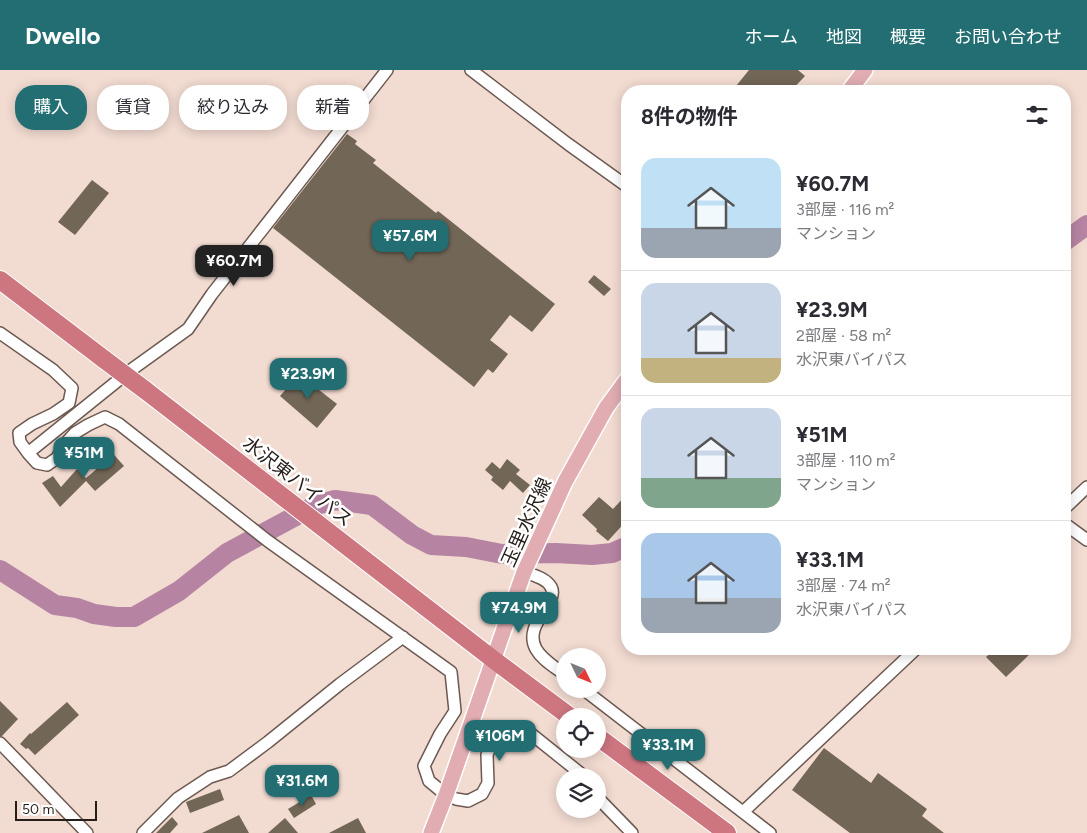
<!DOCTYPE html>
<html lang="ja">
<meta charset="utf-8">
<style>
body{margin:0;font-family:Figtree,"Noto Sans JP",sans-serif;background:#f7f7f7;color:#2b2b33;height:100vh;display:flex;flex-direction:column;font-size:19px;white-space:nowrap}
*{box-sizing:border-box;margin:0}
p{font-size:16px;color:#7c7c81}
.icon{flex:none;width:28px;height:28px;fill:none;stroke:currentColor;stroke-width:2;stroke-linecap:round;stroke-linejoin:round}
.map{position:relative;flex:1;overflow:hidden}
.drawer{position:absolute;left:621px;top:15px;width:450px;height:570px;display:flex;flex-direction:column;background:#fff;border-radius:20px;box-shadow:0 2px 12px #0003}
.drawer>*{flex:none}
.guide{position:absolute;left:15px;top:15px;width:475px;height:45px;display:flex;gap:10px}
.needle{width:32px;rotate:133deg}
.tools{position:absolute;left:556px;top:578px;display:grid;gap:10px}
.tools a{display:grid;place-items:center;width:50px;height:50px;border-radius:50%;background:#fff;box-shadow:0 2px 12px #0003;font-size:25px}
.scale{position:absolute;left:15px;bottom:12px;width:82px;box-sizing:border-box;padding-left:5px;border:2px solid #261e1a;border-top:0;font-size:14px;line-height:18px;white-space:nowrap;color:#261e1a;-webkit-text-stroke:4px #fff;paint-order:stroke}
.price{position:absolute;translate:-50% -42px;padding:0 11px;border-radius:10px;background:#236e72;color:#fff;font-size:16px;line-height:32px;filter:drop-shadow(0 1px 2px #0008)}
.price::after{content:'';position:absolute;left:50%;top:30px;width:15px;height:11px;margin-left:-8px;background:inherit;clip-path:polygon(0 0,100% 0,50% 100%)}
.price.selected{background:#222;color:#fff}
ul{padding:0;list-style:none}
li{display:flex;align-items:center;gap:15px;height:125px;padding:0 20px}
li+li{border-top:1px solid #e1e1e2}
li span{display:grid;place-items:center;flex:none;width:140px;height:100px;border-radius:15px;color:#555}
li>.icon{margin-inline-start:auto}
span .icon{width:60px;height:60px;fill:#fffc;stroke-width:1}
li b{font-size:21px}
h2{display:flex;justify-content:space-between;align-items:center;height:60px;padding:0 20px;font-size:21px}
.tag{padding:0 18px;border-radius:20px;background:#fff;box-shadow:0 2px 12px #0003;font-size:18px;line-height:45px}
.tag.selected{background:#236e72;color:#fff}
header{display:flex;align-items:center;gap:30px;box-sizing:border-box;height:70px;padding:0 25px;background:#236e72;color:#fff}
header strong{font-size:24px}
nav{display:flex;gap:28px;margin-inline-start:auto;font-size:18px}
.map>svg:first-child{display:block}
</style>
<header>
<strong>Dwello</strong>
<nav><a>ホーム</a><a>地図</a><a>概要</a><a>お問い合わせ</a></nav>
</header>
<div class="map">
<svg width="1087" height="763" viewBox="0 0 1087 763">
<rect width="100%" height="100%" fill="#f2dbd1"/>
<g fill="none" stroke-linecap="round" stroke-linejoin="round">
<path stroke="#b684a2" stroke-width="20" d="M 1065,171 L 1087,155
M 0,500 L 55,535 L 77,538 L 94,544 L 116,547 L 134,547 L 179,521 L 227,483 L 316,435 L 335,430 L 372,435 L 412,465 L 431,475 L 466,477 L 502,484 L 556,483 L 592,485 L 612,483 L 628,476"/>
</g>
<path fill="#726656" d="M 749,0 L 798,0 L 805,6 L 791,21 L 732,21 Z
M 347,64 L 357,71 L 355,74 L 376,90 L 373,93 L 436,143 L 438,141 L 555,234 L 532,262 L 510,245 L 490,270 L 508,284 L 493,303 L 488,299 L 474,317 L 273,158 Z
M 92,110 L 109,123 L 75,165 L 58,152 Z
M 594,205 L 611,219 L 604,226 L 588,212 Z
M 301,302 L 315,314 L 314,316 L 337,334 L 317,358 L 280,326 Z
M 108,378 L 124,396 L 95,421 L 86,411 L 60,437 L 42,413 L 53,406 L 61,417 L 77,399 L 86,408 L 106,391 L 101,385 Z
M 507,389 L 520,400 L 516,404 L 530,415 L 523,423 L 510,411 L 503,420 L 491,410 L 493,407 L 485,400 L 492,392 L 500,399 Z
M 628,423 L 628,449 L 608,471 L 596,461 L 597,459 L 582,445 L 599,427 L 613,439 Z
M 995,579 L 1026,579 L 1031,583 L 1006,607 L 986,587 Z
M 0,631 L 18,649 L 2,666 L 0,666 Z
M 67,632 L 79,645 L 35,685 L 28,678 L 26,679 L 20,674 L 30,663 L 31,664 Z
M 824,678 L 871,713 L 878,703 L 927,739 L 922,746 L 944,763 L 850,763 L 792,720 Z
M 220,719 L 224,730 L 190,743 L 186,732 Z
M 311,725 L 316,734 L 294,748 L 288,739 Z
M 239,745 L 249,763 L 202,763 L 235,747 Z
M 172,747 L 178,754 L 170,763 L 156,763 Z
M 285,748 L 298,763 L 268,763 Z
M 358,748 L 366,763 L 329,763 Z"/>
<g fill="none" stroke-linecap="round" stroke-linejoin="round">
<g stroke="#6c5951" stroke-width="14">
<path id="minor" d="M 471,0 L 568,74 L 628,117
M 0,263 L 53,300 L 72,318 L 69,333 L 53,344 L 32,354 L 19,363 L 20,372 L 28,383 L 37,393 L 47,395 L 57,388 L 65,374 L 75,363 L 88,355 L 105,347 L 119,354 L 268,471 L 451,602 L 455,641 L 440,664 L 424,696 L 429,711 L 446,725 L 456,729 L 468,731 L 482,724 L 488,713 L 487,685 L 495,664 L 513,658 L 530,663 L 580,703 L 582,706
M 28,383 L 131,300 L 188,259 L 212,224 L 387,0
M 1065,438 L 1087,417
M 1065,454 L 1087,470
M 524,502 C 533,505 546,508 551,517 C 560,533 522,554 536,579 C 542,590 555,597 565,605
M 583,619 L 770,763
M 0,673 L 87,763
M 598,728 L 632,763
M 743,742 L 916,579
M 143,763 L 178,728 L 210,707 L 229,701 L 268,672 L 340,614 L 403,567"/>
</g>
<g stroke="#fff" stroke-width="18">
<path id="major" d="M 849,21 L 865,0
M 431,763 L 446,725 L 524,502 L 565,412 L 606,338 L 628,308"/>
</g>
<g stroke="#fff" stroke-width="20">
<path id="highway" d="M 0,210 L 105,290
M 145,320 L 494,590 L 569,646
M 598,667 L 727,763"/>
</g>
<use href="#minor" stroke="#fff" stroke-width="11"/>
<use href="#major" stroke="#e1adb3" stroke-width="15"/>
<use href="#highway" stroke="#cd7680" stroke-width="18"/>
<g stroke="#fff" stroke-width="20" stroke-linecap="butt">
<path id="highway-bridge" d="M 105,290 L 145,320"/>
</g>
<use href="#highway-bridge" stroke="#cd7680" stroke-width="18"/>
</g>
<g text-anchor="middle" stroke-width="5" stroke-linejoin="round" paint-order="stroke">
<g font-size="19" fill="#261e1a" stroke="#fff">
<text transform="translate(298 411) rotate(38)" y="7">水沢東バイパス</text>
<text transform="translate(526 452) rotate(-66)" y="7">玉里水沢線</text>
</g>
</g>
</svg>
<div class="tools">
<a><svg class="needle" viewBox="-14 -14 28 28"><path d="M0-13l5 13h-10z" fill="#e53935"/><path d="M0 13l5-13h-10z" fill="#7c7c81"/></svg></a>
<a><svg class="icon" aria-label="locate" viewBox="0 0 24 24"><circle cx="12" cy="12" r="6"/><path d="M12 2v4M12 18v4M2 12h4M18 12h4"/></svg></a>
<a><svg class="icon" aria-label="layers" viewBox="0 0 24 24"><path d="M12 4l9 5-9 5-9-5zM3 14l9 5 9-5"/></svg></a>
</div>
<div class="scale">50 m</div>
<b class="price" style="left:410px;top:192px">¥57.6M</b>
<b class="price selected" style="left:234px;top:217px">¥60.7M</b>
<b class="price" style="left:308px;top:330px">¥23.9M</b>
<b class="price" style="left:84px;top:409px">¥51M</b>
<b class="price" style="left:519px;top:564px">¥74.9M</b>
<b class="price" style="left:500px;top:692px">¥106M</b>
<b class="price" style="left:668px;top:701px">¥33.1M</b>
<b class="price" style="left:302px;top:737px">¥31.6M</b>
<div class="guide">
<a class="tag selected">購入</a>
<a class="tag">賃貸</a>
<a class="tag">絞り込み</a>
<a class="tag">新着</a>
</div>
<section class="drawer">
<h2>8件の物件<svg class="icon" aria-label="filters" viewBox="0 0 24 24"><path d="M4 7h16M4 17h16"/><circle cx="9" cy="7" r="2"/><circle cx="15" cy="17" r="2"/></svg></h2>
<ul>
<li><span style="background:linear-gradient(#bfe0f5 70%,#9aa5b1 0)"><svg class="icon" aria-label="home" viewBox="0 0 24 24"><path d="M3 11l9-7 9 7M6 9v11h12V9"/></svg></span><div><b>¥60.7M</b><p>3部屋 · 116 m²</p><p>マンション</p></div></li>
<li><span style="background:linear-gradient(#c9d6e8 75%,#c2b280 0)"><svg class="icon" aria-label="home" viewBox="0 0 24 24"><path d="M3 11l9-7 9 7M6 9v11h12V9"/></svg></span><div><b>¥23.9M</b><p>2部屋 · 58 m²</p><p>水沢東バイパス</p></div></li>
<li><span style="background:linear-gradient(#c9d6e8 70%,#7fa58c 0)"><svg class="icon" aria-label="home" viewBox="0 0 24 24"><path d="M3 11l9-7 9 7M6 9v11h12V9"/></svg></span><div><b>¥51M</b><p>3部屋 · 110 m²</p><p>マンション</p></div></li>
<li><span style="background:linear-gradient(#a9c7e8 65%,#9aa5b1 0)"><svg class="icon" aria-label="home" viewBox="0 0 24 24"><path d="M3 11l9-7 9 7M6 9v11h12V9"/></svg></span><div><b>¥33.1M</b><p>3部屋 · 74 m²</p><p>水沢東バイパス</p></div></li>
</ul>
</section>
</div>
